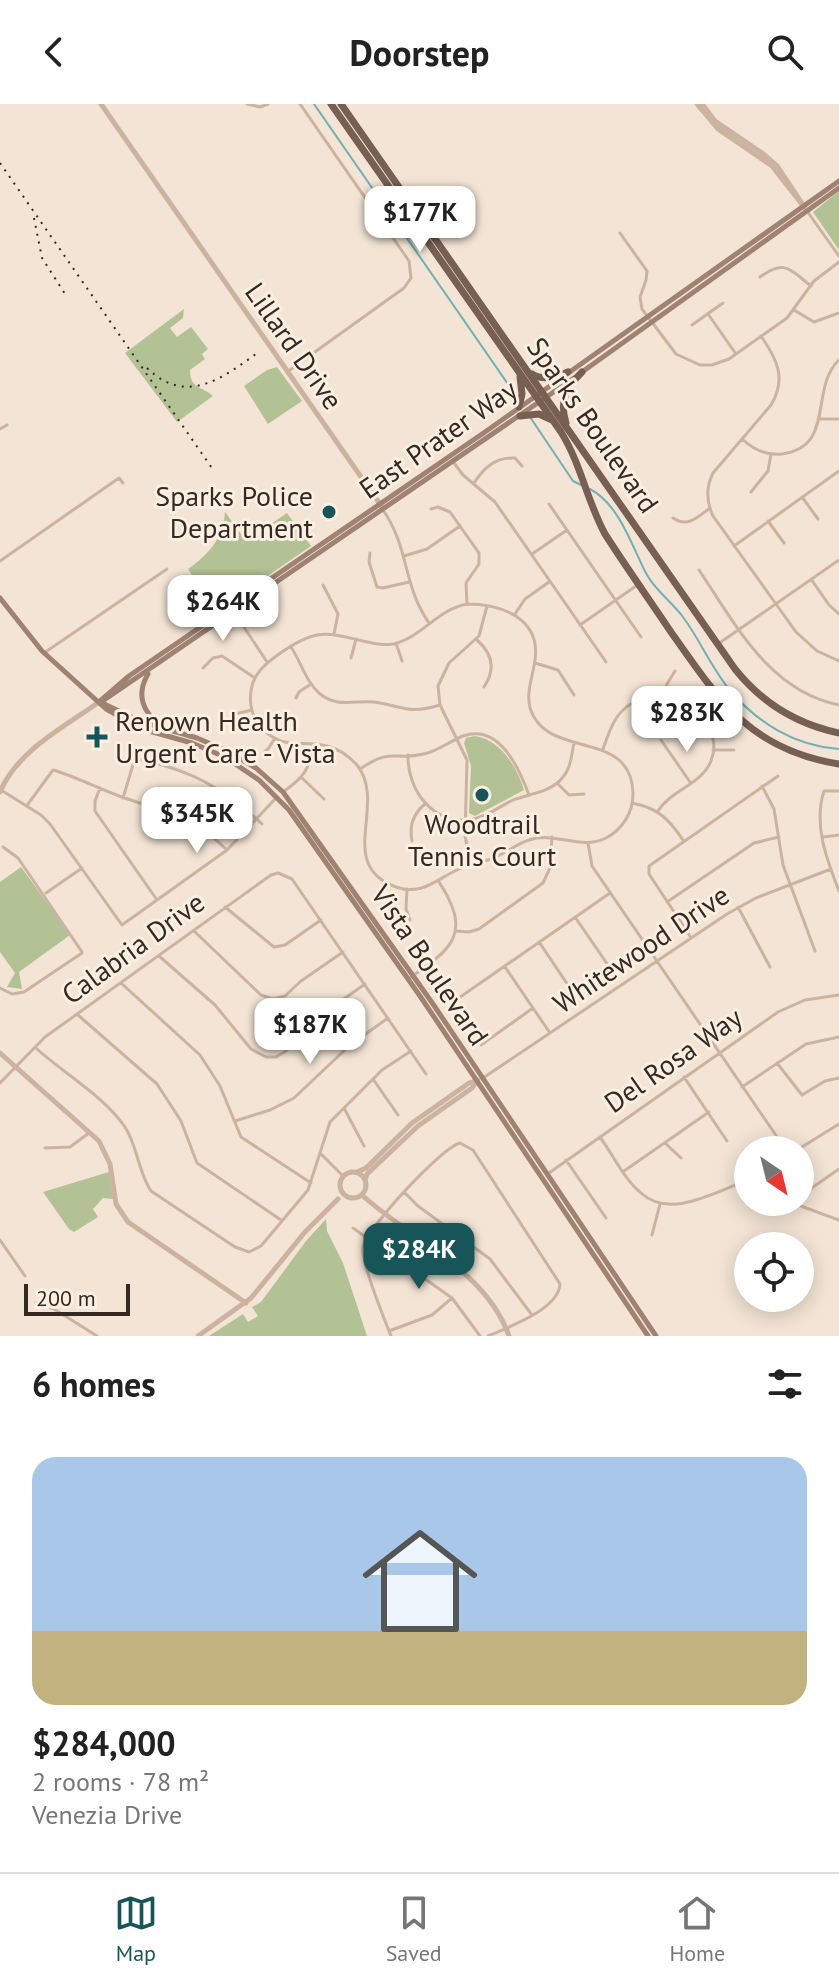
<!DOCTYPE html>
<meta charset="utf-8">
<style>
body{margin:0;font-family:"PT Sans",sans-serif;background:#f2f2f2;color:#222;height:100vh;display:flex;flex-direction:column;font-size:30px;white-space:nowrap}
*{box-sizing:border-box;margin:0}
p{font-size:26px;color:#767676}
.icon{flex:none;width:44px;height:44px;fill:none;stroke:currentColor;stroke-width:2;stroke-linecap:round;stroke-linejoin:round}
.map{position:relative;height:1232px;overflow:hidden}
.side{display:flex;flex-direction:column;background:#fff;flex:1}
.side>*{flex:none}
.needle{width:52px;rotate:145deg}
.buttons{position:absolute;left:734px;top:1032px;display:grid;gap:16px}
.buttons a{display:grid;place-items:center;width:80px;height:80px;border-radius:50%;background:#fff;box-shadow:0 4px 20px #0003;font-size:40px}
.scale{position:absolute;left:24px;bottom:20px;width:106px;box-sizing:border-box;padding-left:8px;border:4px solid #352924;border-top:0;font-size:22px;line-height:28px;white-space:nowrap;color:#352924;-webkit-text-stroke:6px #faefe1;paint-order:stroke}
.price{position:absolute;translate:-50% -68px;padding:0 18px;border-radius:16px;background:#fff;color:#222;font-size:26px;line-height:52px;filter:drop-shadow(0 2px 4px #0008)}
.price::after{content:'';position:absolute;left:50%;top:48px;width:24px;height:18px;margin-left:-12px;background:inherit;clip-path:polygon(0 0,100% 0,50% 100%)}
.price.active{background:#175559;color:#fff}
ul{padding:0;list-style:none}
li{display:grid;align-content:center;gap:16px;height:424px;padding:0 32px}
li span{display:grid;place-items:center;height:248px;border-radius:24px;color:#555}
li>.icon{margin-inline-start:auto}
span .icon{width:144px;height:144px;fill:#fffc;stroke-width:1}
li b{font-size:34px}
h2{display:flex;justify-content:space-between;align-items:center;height:96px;padding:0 32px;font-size:34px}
header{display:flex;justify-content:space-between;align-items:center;height:104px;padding:0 32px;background:#fff;font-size:36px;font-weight:700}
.tabs{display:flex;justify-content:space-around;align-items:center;height:112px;border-top:2px solid #e0e0e0;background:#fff;font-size:22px;color:#767676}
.tabs a{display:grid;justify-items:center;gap:4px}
.tabs .active{color:#175559}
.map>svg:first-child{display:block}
</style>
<header><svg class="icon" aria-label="back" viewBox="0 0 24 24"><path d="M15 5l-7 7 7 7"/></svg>Doorstep<svg class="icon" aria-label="search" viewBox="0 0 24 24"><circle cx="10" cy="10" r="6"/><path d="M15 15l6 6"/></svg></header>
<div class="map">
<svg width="839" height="1232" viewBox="0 0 839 1232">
<rect width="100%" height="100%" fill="#f3e4d5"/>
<path fill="#b3c294" d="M 839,87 L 839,146 L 813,108 Z
M 184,205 L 183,214 L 170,224 L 177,233 L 191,223 L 208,245 L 202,250 L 205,255 L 190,266 C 190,285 202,282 213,292 L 177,318 L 125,249 Z
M 277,263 L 302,297 L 268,320 L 244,282 L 267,266 Z
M 225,408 L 246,437 L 287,409 L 311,442 L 216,508 L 188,465 C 209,450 223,435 225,408 Z
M 475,632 C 501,636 517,663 524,686 L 475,712 L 469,709 L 471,662 L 464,639 L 466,634 Z
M 21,763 L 70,831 L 19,868 L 22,885 L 7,883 L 15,869 L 0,848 L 0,778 Z
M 109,1068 L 113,1095 L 103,1094 L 93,1105 L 98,1113 L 74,1128 L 69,1125 L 43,1088 Z
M 326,1115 L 327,1127 L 343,1159 L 367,1232 L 209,1232 L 243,1210 L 248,1218 L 258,1212 L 252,1203 L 261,1198 L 306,1137 Z"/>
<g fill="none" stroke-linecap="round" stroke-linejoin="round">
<path stroke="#72b0b2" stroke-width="2" d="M 314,0 L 517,293
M 530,313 L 573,377 L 581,381
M 590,385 C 620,401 632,443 647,471 C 656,487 672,498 683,513 C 700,536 711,563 729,585 C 757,619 795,642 839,645"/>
<path stroke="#cbb3a0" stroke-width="3" d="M 247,0 L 260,3 L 268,0
M 807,107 L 839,152
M 620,129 L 647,167 L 646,176 L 640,193 L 642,205 L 676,250 L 700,261 L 712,261 L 729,255 L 787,214 L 814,177 L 839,158
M 760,173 C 785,155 789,165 811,182
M 794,206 L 814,218 L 839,209
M 708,210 L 736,250
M 692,221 L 723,199
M 761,232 C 777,255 787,275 771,301 L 713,369 C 706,383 706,397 713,412 L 796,528 L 817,547 L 839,557
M 287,268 L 404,184 L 411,174 L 409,157 L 300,0
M 820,315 L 839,315
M 0,325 L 7,321
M 742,335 C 753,345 766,352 782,350 C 836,343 809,284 839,256
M 454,359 L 463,371 L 495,398 L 606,558
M 474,379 C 484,364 495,353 515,354 L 522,362
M 751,388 L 768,367 L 771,350
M 802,393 L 818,415
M 549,400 L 641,533
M 431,405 L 438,403 L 450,408 L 479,449 L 479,460 L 466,479 L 467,500
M 383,406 C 410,445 402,480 429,519
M 673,414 C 688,424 698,413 710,404
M 768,417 L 784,439
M 734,442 L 839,367
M 370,449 L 369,458 L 377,483 L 383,484 L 409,478
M 532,450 L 567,426
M 404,452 L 427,445 L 460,422
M 0,457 L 119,374 L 123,379
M 699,466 C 736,521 769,587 839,601
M 811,475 L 829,501 L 839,510
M 323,481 L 338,510 L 334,530
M 467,500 C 501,500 541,514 535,556 C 533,572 526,587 530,604 C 546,657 632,623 633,690 C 633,708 623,725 606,734 C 580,747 556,727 529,736 C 516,740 505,750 491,755 C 480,759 468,760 457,766 C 435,776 422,792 396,783 C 335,761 388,700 357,661 C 349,652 338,645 327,642 C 315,639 303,640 291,639 C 265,636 247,613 251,587 C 253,570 265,560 279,550 C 313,526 323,527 363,537 C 373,539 382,542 393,540 C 421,534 438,505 467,500 Z
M 230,502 L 267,558
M 515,510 L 525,495 L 549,478
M 580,521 L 636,482
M 477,536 C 492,549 496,565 484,583
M 396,539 L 402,557
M 718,540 L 839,456
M 291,543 C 301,558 306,578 320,590 C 338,604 354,596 374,598 C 404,602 407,611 440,601
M 44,549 L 167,465
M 351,554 L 356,535
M 535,559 L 558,566 L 574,591
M 203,564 L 213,554 L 222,552 L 255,574
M 665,593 L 667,580 L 675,567
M 296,594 L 299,588 L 311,580
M 235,610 L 252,606
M 661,636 L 690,678
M 603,645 C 608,632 612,617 622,607 C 656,572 729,611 711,657 C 702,680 671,686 658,707
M 713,646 L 734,646
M 263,649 L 268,645 L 275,634
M 408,651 C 407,686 434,723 473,715 C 487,713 500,702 513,696 C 529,690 552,688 563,673 C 571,664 572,649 574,638
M 360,665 C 393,643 392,657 424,650 C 438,647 450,637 463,632 C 499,619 519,664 529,691
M 302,674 L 324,695
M 557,679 L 569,691 L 584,690
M 762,682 L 774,705 L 783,761 L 815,847
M 100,684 L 95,697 L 95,707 L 157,796
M 1,686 L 41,711 L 50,720 L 122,821 L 227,746 L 276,694
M 824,687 C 813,721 827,756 839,787
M 824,687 L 839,687
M 283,688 C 303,674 311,665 312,640
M 123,694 L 135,654 C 190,666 221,682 262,720
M 632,699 C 658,704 669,715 683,736
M 28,700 L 53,666 C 77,673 99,685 122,693 C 167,709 190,710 227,746
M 169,731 L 179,711
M 823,733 L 839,731
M 412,737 C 409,722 414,709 425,700
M 588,739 L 592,762 L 786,1046
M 3,743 L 18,754 L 82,848
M 471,761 L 465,732 L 467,656 L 440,601 L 438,582 L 449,559 L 479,532 L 487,502
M 407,785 L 406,805 L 410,816
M 46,789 L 82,764
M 667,798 L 754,739 L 779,733
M 225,803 L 274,843 L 285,841 L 321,816
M 738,803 L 770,863
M 575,813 L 610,864
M 194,827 L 261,891 L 273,895 L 285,892 L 301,877 L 343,848
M 455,827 L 469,828 L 479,825 L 543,779 L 550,764 L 552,733
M 690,832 L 649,770 L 649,762 L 778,672
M 539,838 L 574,890
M 159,852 L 215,901 L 251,945 L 266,953 L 276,953 L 286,947 L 321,911 L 365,880
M 505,863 L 550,929
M 408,875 C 452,845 473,830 439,778
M 121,879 L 200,951 L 220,982 L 241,1033 L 311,1079
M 0,884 L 12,890 L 24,888 L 82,849
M 453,898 L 610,789
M 78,911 L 157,980 L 181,1017 L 197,1059 L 281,1116
M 481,941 L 533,904
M 36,944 C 64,970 103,991 125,1023 C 138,1043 138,1068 151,1087 L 235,1143 L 249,1148 L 261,1142 L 308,1086 L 330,1018 L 382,966 L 411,947
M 777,959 L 802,991 L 825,977 L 839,974
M 684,973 L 727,1037
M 483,974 L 727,810 L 756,794 L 831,765
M 373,975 L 398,1011
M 0,979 L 45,933 L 271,771 L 278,769 L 292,775 L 426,970
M 742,983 L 806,940 L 839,933
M 344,1004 L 364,1042
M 235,1017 L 270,1006 L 294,994 L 349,942 L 388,914
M 600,1033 C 613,1051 624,1075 641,1089 C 670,1116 717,1087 748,1076
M 665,1039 L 681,1054
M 45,1044 L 70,1043 L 89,1029
M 797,1046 L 839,1020
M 320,1049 L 343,1072
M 566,1056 L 606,1114
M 800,1066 L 812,1083
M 624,1067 L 709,1008
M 549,1069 L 778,908 L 805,896 L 839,891
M 404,1088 L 418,1102 L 490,1155 L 532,1211
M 800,1096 L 806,1088 L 839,1065
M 790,1098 L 839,1116
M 353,1124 L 452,1194 L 480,1232
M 652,1131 L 660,1100
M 0,1136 L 25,1172
M 36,1199 L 54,1205 L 97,1232
M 389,1227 L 432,1211 L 452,1194
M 391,1232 C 385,1217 360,1155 363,1143 C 368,1123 441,1044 460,1039 L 473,1046 L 560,1180 C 559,1205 509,1223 488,1232"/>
<path stroke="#cbb3a0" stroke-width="5" d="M 101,0 L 382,403
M 697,0 L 718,25 L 772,62 L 804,103
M 702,0 L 715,17 L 762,49 L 777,62 L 803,101
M 0,688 C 18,646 63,624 99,598
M 0,949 L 99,1037 L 110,1060 L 116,1100 L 128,1118 L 246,1199
M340 1081a13 13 0 1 1 26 0a13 13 0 1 1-26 0Z
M 357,1068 L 366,1064 L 412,1019 L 469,979 L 478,976
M 365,1076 L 367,1070 L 418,1022 L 472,984 L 476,978
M 362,1091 C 410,1135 486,1166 509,1232
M 198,1232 L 251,1194 L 305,1128 L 338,1095"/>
<path stroke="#9f8272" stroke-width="5" d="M 582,268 L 839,84
M 0,494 L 42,547 L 106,605 L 142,625 L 192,639 L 225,653 L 259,676 L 289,706 L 420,892 L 648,1232
M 148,570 C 136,590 142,609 162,622
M 104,596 L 574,274
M 99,598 L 129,572 L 485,328 L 839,77
M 100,598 L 142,618 L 197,634 L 227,647 L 256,664 L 283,688 L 433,900 L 656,1232"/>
<path stroke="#785f54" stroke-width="7" d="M 331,0 L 561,328 C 581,360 587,397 605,430 C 626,463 649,495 671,528 C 719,596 750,646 839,660
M 341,0 L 735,565 C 762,599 796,620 839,629
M 532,270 C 543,277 557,273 568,268
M 519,303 L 522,290 L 520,273
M 520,312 L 539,310 L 552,316
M 566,319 C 559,296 566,284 582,268"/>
<path stroke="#352924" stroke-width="2" stroke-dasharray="2 6" stroke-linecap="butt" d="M 0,59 L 214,367
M 34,114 L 42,154 L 67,193
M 147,264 C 187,303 224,273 260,247"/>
</g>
<g fill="#175559" stroke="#faefe1" stroke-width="3">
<circle cx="329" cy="408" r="8"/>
<path d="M93 621h8v8h8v8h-8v8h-8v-8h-8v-8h8z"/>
<circle cx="482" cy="691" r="8"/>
</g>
<g text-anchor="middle" stroke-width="6" stroke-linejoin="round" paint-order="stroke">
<g font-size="28" fill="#352924" stroke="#faefe1">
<text transform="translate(294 242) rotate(55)" y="10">Lillard Drive</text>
<text transform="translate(593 321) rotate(55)" y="10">Sparks Boulevard</text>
<text transform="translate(438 335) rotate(-35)" y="10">East Prater Way</text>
<text transform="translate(133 844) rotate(-36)" y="10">Calabria Drive</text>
<text transform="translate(641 845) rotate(-34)" y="10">Whitewood Drive</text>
<text transform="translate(430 861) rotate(56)" y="10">Vista Boulevard</text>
<text transform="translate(673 956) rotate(-35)" y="10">Del Rosa Way</text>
</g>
<g font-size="28" fill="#352924" stroke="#faefe1" text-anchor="end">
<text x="313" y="402">Sparks Police<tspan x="313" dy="32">Department</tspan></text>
<text x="115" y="627" text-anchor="start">Renown Health<tspan x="115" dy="32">Urgent Care - Vista</tspan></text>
<text x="482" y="730" text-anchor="middle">Woodtrail<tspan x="482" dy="32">Tennis Court</tspan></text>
</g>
</g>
</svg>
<div class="buttons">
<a><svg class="needle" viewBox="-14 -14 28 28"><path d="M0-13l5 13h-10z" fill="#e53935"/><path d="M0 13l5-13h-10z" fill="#767676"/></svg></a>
<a><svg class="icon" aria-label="locate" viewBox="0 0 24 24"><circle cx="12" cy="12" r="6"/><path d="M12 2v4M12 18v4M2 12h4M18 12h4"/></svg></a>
</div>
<div class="scale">200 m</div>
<b class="price" style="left:420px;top:150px">$177K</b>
<b class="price" style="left:223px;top:539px">$264K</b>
<b class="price" style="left:687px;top:650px">$283K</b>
<b class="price" style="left:197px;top:751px">$345K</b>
<b class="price" style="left:310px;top:962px">$187K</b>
<b class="price active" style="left:419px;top:1187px">$284K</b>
</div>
<section class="side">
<h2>6 homes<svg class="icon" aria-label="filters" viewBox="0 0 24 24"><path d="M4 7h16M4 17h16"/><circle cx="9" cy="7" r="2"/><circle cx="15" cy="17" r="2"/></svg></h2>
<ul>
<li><span style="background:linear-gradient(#a9c7e8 70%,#c2b280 0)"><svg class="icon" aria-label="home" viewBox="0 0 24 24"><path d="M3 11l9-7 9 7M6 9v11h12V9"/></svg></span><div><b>$284,000</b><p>2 rooms · 78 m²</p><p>Venezia Drive</p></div></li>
</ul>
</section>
<nav class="tabs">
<a class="active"><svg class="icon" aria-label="map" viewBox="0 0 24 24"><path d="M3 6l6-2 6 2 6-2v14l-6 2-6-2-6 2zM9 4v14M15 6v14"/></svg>Map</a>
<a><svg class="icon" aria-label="saved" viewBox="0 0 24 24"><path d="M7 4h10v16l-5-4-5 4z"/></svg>Saved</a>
<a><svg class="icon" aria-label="home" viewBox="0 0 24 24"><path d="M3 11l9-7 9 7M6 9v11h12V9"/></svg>Home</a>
</nav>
